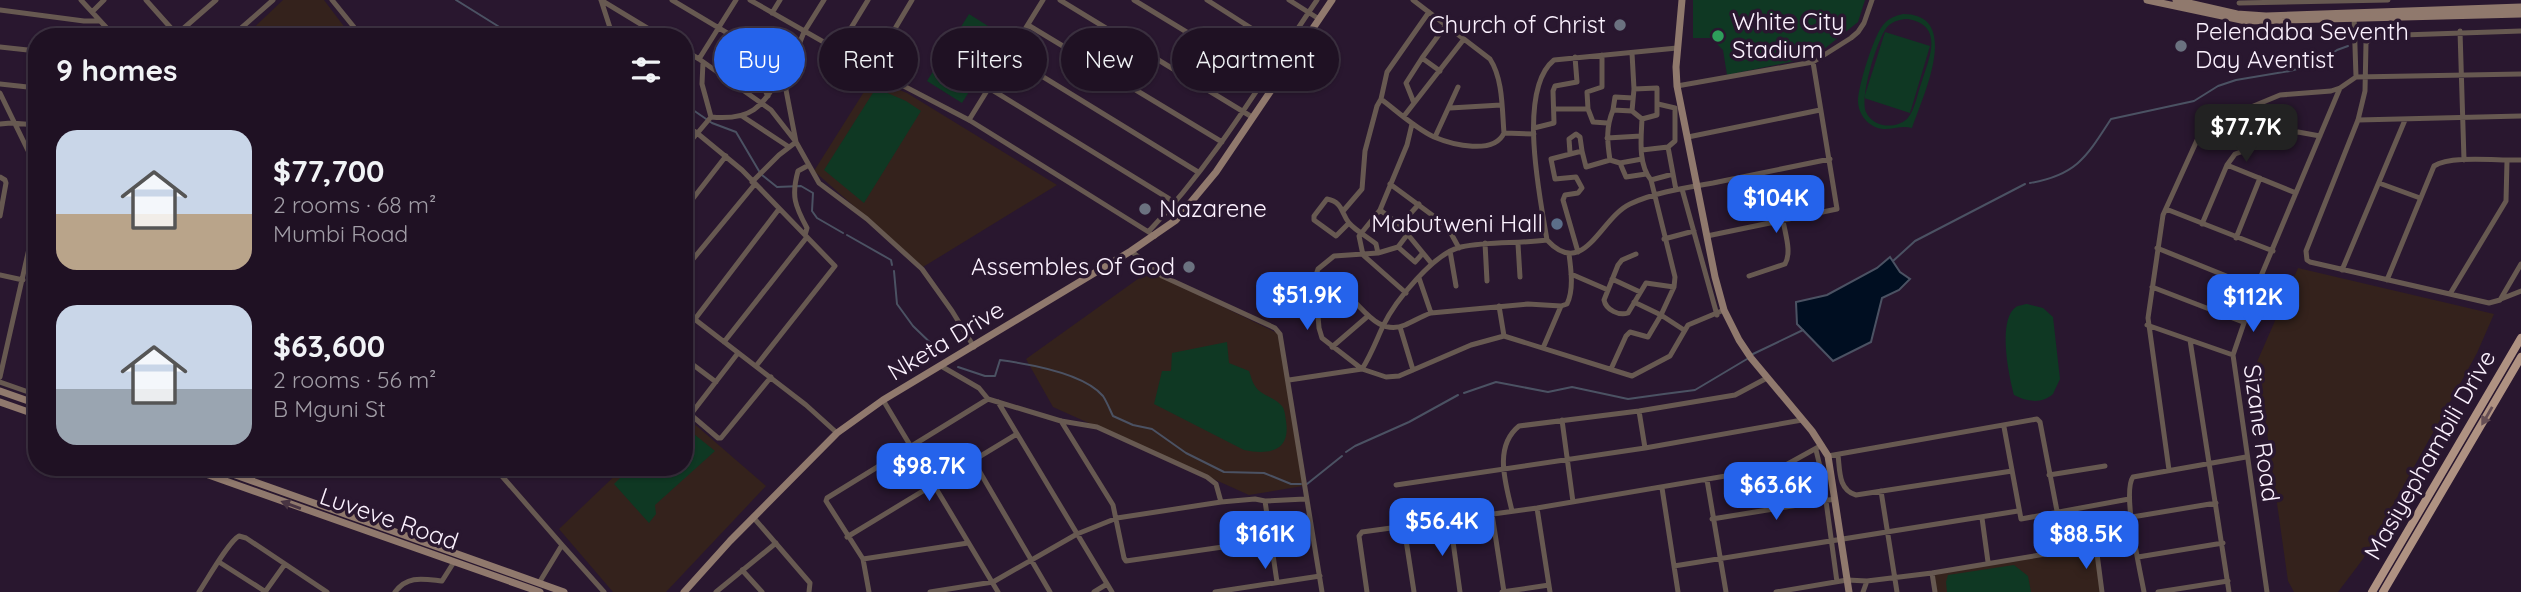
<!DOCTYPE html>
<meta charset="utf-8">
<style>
body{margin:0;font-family:Quicksand,sans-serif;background:#271a2b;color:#f1f3f6;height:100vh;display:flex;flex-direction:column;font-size:26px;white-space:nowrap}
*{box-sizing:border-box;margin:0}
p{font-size:23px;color:#a19da6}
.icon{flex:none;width:38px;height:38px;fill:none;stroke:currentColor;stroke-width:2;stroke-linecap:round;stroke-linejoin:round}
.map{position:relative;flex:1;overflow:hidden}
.sheet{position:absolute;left:28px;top:28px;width:665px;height:448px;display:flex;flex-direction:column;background:#1f1123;border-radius:28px;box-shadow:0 2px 5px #0004,0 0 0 2px #3c3141}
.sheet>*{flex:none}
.guide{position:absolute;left:714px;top:28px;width:665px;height:63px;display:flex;gap:14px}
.price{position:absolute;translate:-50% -60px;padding:0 16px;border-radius:14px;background:#2563eb;color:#fff;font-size:23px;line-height:46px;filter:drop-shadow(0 2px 4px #0008)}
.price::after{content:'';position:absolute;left:50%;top:42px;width:21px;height:16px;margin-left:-10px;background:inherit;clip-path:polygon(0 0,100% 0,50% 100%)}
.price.active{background:#222;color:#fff}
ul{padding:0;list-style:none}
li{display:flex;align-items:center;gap:21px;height:175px;padding:0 28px}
li span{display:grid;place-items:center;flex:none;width:196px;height:140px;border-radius:21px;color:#555}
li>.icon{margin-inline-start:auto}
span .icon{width:84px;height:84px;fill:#fffc;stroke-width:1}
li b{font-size:30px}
h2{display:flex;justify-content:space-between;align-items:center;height:84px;padding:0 28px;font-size:30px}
.pill{padding:0 24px;border-radius:32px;background:#1f1123;box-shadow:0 2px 5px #0004,0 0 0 2px #3c3141;font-size:24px;line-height:63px}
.pill.active{background:#2563eb;color:#fff}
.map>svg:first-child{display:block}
</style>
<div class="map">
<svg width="2521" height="592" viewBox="0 0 2521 592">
<rect width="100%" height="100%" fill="#29172f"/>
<path fill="#34221c" d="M 283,0 L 324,0 L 352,37 L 244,37 Z
M 872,79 L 907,93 L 1057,185 L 923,267 L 814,171 Z
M 2298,268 L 2494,314 L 2477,353 L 2363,559 L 2338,592 L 2294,592 L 2288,581 L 2257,362 Z
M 1149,271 L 1279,334 L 1303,486 L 1249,495 L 1053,407 L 1026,359 Z
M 684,415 L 766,486 L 666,592 L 613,592 L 559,529 L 624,467 L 684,467 Z
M 2094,547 L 2101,592 L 1936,592 L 1934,573 Z"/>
<path fill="#0f3823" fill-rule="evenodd" d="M 1693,0 L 1865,0 L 1858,22 L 1814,57 L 1727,75 L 1723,50 L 1711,38 L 1693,38 Z
M 969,14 L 1004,36 L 962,103 L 927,81 Z
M 1903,14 C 1963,14 1922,98 1912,128 C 1897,124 1885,135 1870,124 C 1863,119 1858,110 1858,101 C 1858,87 1874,34 1884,24 C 1889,18 1895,16 1903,14 ZM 1908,19 C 1946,26 1928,60 1921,84 C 1917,95 1915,110 1907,119 C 1894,130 1873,127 1866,112 C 1859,98 1878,36 1888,26 C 1894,21 1900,19 1908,19 Z
M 1885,32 L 1930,46 L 1910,113 L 1864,98 Z
M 876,88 L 906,101 L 921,111 L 864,203 L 824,170 Z
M 2027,304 L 2043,308 L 2053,317 L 2060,379 L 2053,394 C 2042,404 2027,402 2014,395 C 2009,377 1997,320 2016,307 C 2017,306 2026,304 2027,304 Z
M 1227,342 L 1229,363 L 1249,371 C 1251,376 1252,382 1255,386 C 1260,395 1274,397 1281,405 C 1285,409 1285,415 1286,421 C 1291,452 1268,455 1244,450 L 1154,404 L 1162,371 L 1171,371 L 1172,353 Z
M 684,426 L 715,451 L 655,505 L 656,514 L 649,523 L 614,484 L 631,467 L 684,467 Z
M 2014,565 L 2028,576 L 2031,592 L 1947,592 L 1946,582 L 1948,575 Z"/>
<path fill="#000e21" stroke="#4b5263" stroke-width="2" d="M 1890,257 L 1900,272 L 1910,279 L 1899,290 L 1882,298 L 1871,342 L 1833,361 L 1797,324 L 1796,302 L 1827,295 L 1877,268 Z"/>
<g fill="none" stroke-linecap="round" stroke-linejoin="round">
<path stroke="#4b5263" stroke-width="2" d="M 456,0 L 509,33 L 526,37
M 684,107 L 693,110 L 712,123 L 736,132 L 759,171
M 762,175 L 777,187 L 801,186 L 813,193 L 812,211 L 817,218 L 843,233
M 2030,183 C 2077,175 2087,156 2111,119 L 2194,101 L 2218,86 L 2236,80 L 2290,71 L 2321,62 L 2337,50 L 2348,46
M 847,235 L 891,260 L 892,265
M 1893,261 L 1915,241 L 2025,184
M 894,271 L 897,304 L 913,326 L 941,353
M 1753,354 L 1803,330
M 958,367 L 985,376 L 995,376 L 1000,360 C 1029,364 1084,373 1103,396 C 1107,402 1110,410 1113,416 L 1133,425 L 1152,429 L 1186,453 L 1224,472 L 1264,473 L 1291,484 L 1301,484
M 1464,393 L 1496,382 L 1548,392 L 1572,387 L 1628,399 L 1664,394 L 1695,390 L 1747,359
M 1346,452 L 1355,446 L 1409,422 L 1458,395
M 1307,484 L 1342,456"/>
<path stroke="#675951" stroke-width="5" d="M 81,0 L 115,37
M 146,0 L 179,37
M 332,0 L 362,37
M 601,0 L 662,37
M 601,0 L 613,37
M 672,0 L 786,68 L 792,62 L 804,32 L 824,0
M 750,0 L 871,69 L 969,120 L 1155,236
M 1060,0 L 1252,117
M 1134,0 L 1264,79
M 1207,0 L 1284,49
M 1289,0 L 1319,19
M 1413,0 L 1490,59 C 1503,79 1502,109 1504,133 L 1534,134
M 2239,3 L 2388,0
M 0,10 L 84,21 L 100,21
M 92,12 L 104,0
M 1429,12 L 1387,72 L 1381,99 C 1398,112 1415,128 1434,137 C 1453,145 1494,155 1504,133
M 772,13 L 780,0
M 1028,25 L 1222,142
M 2460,31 L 2464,160
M 2521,31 L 2373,36 L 2366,43 L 2365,91 L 2358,120 L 2306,251 L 2307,260 L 2310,262 L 2489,303 L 2500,300 L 2521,264
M 177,34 L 216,0
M 231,37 L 273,0
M 745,43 L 750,63 L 768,96
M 0,47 L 37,51
M 684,50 L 699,59 L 736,0
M 837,51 L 868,0
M 1632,53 L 1634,89 L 1632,111 L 1642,119 C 1641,139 1638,164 1651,180 L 1675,277 L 1674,287 L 1661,315 L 1684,330
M 1009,56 L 1198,172
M 699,59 L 771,110 L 796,142 L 779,155 L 752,182
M 703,62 L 702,84 L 711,117
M 786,68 L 786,90 L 796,142 L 819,183 L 867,219 L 922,269 L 952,311 L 974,347
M 871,69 L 912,0
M 1440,71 L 1422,58 L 1446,25
M 2356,77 L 2521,74
M 0,84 L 37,88
M 1677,86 L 1813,62 L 1851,38 L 1858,32 L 1864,23 L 1872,0
M 989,88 L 1176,203
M 1634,89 L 1657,88 L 1657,115 L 1642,119
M 0,93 L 37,169
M 1414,103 L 1406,83 L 1422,58
M 1450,108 L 1501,105
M 1554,109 L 1588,109 L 1587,92 L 1602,87 L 1602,55
M 1588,109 L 1593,122 L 1607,123
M 1613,110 L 1615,97 L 1633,98
M 742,116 L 789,147
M 1404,116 L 1464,39
M 711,117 C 755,121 762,105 784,71
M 969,120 L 1043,0
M 2358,120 L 2521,116
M 0,124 L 11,123 L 37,125
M 1412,124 L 1407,145 L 1380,210 L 1400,225 L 1432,264
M 684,125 L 697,133 L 742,170 L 835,266 L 756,366
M 1534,128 L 1554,123 L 1553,91 L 1555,86 L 1577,82 L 1575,57
M 1435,137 L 1458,87
M 1688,137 L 1820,110
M 1607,138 L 1641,136
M 1668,147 L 1676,190
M 684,149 L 711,117
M 1642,150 L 1668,147 L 1675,141 L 1675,108 L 1658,104
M 1570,153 L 1569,139 L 1576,134 L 1580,137 L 1582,151
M 1610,160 C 1607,141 1606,127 1613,110 L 1632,111
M 1620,163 L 1626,177 L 1646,174
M 2227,165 L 2296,193
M 0,177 L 5,180 L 6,183 L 0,216
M 1651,180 L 1673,174
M 2379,183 L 2420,198
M 1390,184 L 1447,226 L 1459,248
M 1682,189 L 1717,315
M 2166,209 L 2273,251
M 684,210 L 726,156
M 1344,210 L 1362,189 L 1365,151 L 1377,106 L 1381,99
M 1380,210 L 1359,236 L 1363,255 L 1406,293
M 1349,223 L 1336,236 L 1314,220 L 1314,216 L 1327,199 C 1343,202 1341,213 1349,223 C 1356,231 1368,237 1376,244 L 1378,253
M 2202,224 L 2227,165 L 2235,154 L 2298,132 L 2320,136
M 1400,225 L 1419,204
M 1149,231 C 1215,162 1263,79 1317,0
M 805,235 L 807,228 C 795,206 791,196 798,171 L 809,165
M 1407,235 L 1398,247 L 1378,253 L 1334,256 L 1318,269 L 1315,278 L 1319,328 L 1322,338 L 1362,369 L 1386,377 L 1399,376 L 1471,345 L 1504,336 L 1632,376 L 1670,356 L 1688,325 L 1724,310
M 1707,236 L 1837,209 L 1813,62
M 2236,238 L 2260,178
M 1664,239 L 1694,231
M 1547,240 C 1540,197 1517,90 1554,60 L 1677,48
M 1485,243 L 1487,281
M 1518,244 L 1520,277
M 1398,247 L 1415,262 L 1423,253
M 2157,248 L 2256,288
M 1131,251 L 1162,276 L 1275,328 L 1280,334 L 1322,592
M 1450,251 L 1456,286
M 1578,252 L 1563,200 L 1565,195 L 1578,193 L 1582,188 L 1576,177 L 1555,179 L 1551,159 L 1582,151 L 1586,167 L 1610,160 L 1620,163 L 1642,159
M 1636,254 L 1622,260 L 1618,265 L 1604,300 C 1606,310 1619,316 1628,313 L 1646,283 L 1674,287
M 684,270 L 755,184
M 2342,270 L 2405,120
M 1571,274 L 1608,290
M 0,275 L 23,280
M 1749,276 L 1785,264 C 1792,252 1785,234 1783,220
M 1612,279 L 1640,292
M 2387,280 L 2434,166 C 2452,155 2498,161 2521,160
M 2152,287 L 2243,322
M 2450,294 L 2506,201 L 2507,161
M 1352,299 C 1367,314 1382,335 1405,325 C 1414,321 1422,316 1431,313 L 1419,278
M 2501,299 L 2521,291
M 1499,306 L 1504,336
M 684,311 L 806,405 L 837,433
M 1431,313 L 1528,304 L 1561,306 L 1567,304 C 1574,290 1571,269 1569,254
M 695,319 L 779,209
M 2147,325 L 2233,355
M 1400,327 L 1413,370
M 2190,340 L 2229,592
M 724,342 L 807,237
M 1332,347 L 1368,316
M 1543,348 L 1561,306
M 684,358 L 716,382
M 941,366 L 979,388 L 988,399
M 1611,369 L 1626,336 L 1630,332 L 1648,337 L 1661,315 L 1634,302
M 0,377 L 33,231
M 1289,380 L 1362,369 C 1371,355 1376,341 1383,326 C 1395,301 1434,253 1461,247 C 1490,241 1518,244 1547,240 C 1584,280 1600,218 1630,204 C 1656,192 1685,188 1713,183 C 1752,175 1791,167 1830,159
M 0,382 L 37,395
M 34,394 L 37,383
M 883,400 L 998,592
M 998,402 L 1112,592
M 684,409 L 718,438 L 721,438 L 771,377
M 1639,411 L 1645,448
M 691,414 L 738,353
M 1562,420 L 1573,502
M 1061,421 L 1113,505 L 1124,558 L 1126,561 L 1271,540
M 2004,427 L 2021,519 L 2129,499
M 1816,450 L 1823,479 L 1837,582
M 1838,455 C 1840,470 1838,490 1856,495 L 2012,471
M 1828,456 L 2037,419 L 2040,422 L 2057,511
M 974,462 L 1050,592
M 494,467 L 562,545 L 539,583
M 2169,470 L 2148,318 L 2163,215 L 2203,127 L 2280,95 L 2331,91 L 2340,88 L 2356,77 L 2354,16
M 2049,475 L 2105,466
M 1707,480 L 1726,592
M 1396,485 L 1645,448 L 1802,420
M 1662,488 L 1678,592
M 1881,491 L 1897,592
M 1265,501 L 1277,582
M 1537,508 L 1550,592
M 1512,511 C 1506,484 1493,447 1519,426 L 1639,411 L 1735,395 L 1767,378
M 1492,514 L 1504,592
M 2049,515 L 2055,551
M 753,517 L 810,583 L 809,592
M 2132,517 L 2216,503
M 1982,518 L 1988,562
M 1712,519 L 1835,499
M 1450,520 L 1460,592
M 1404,527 L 1414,592
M 847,537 L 1017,434
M 562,545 L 604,592
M 2096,546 L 2102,592
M 2138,557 L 2223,543
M 863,559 L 968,543
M 219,562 L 266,592
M 1674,566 L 2018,511
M 742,570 L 762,592
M 1932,573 L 1935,592
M 199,592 C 207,580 229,541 239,536 L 246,538 L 327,592
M 265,592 L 285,564
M 395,592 C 408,575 423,579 442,581 L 454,562
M 716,592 L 776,543
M 869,592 L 863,559 L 826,501 L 827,498 L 988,399 L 1061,421 L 1097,427 L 1207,477 L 1216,484 L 1221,502
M 930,592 L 993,582 L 1077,534 L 1117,518 L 1221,502 L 1255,499 L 1265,501 L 1305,499
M 1094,592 L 1107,584
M 1215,592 L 1320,576
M 1367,592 L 1359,536 L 1362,532 L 1537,508 L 1784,466 L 1822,445
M 1502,592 L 1549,585
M 1776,592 L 1847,580 L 1867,581 L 1932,573 L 2135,539
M 1863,592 L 1867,581
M 2144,592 C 2140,570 2122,492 2133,477 L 2246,457
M 2158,592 L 2228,581
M 2267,592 L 2233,355 L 2256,288 L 2340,88"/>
<path stroke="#90796d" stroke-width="7" d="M 1682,0 L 1676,67 L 1677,86 L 1715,277 L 1724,310 L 1739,340 L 1751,358 L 1812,431 L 1828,456 L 1849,592
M 2147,0 L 2246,21 L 2521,14
M 2176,0 L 2237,14 L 2266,16 L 2521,7
M 0,391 L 37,404
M 0,402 L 37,415
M 186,467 L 540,592
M 213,467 L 564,592
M 684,592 L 730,541 L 837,433 L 883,400 L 1131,251 L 1176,220 L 1216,172 L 1332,0"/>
<path stroke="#af9282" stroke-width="8" d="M 2372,592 L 2521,338
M 2383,592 L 2521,357"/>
</g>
<defs><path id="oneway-solid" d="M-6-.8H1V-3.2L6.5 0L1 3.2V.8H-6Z" transform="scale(1.75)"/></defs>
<use fill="#654e54" href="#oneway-solid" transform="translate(2487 416) rotate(120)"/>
<use fill="#483442" href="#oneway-solid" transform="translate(291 505) rotate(-160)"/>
<g fill="#6b7280" stroke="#29172f" stroke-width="2.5">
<circle cx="1620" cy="25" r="7"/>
<circle cx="2181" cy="46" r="7"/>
<circle cx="1145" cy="209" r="7"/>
<circle cx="1189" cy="267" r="7"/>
</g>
<circle fill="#2e9e5b" stroke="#29172f" stroke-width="2.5" cx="1718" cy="36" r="7"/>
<circle fill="#5c6f8a" stroke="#29172f" stroke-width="2.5" cx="1557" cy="224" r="7"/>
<g text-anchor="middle" stroke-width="7" stroke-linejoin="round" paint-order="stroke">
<g font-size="24" fill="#fbf1fe" stroke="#29172f" text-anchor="start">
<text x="1732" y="30">White City<tspan x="1732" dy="28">Stadium</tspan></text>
<text x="1606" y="33" text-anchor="end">Church of Christ</text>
<text x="2195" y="40">Pelendaba Seventh<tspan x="2195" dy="28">Day Aventist</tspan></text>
<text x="1159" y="217">Nazarene</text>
<text x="1543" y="232" text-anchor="end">Mabutweni Hall</text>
<text x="1175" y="275" text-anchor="end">Assembles Of God</text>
</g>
<g font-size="24" fill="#fbf1fe" stroke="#29172f">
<text transform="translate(946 341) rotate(-31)" y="8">Nketa Drive</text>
<text transform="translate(2261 433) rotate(82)" y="8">Sizane Road</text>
<text transform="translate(2430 455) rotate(-60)" y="8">Masiyephambili Drive</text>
<text transform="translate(389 519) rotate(19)" y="8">Luveve Road</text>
</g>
</g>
</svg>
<b class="price active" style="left:2246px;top:164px">$77.7K</b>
<b class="price" style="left:1776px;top:235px">$104K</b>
<b class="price" style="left:1307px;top:332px">$51.9K</b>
<b class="price" style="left:2253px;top:334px">$112K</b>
<b class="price" style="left:929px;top:503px">$98.7K</b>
<b class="price" style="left:1776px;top:522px">$63.6K</b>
<b class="price" style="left:1442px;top:558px">$56.4K</b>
<b class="price" style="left:1265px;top:571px">$161K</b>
<b class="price" style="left:2086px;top:571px">$88.5K</b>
<div class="guide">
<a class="pill active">Buy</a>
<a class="pill">Rent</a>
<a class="pill">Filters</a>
<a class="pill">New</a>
<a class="pill">Apartment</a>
</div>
<section class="sheet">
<h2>9 homes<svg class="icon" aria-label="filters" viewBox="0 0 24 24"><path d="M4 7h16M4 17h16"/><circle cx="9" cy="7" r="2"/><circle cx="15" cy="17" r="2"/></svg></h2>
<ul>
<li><span style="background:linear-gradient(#c9d6e8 60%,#b9a48a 0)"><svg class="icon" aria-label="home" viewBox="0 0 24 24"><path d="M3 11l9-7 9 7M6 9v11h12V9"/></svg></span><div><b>$77,700</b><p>2 rooms · 68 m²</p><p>Mumbi Road</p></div></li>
<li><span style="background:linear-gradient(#c9d6e8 60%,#9aa5b1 0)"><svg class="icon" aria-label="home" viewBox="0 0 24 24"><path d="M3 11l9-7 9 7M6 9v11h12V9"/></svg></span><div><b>$63,600</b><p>2 rooms · 56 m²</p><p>B Mguni St</p></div></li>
</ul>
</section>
</div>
